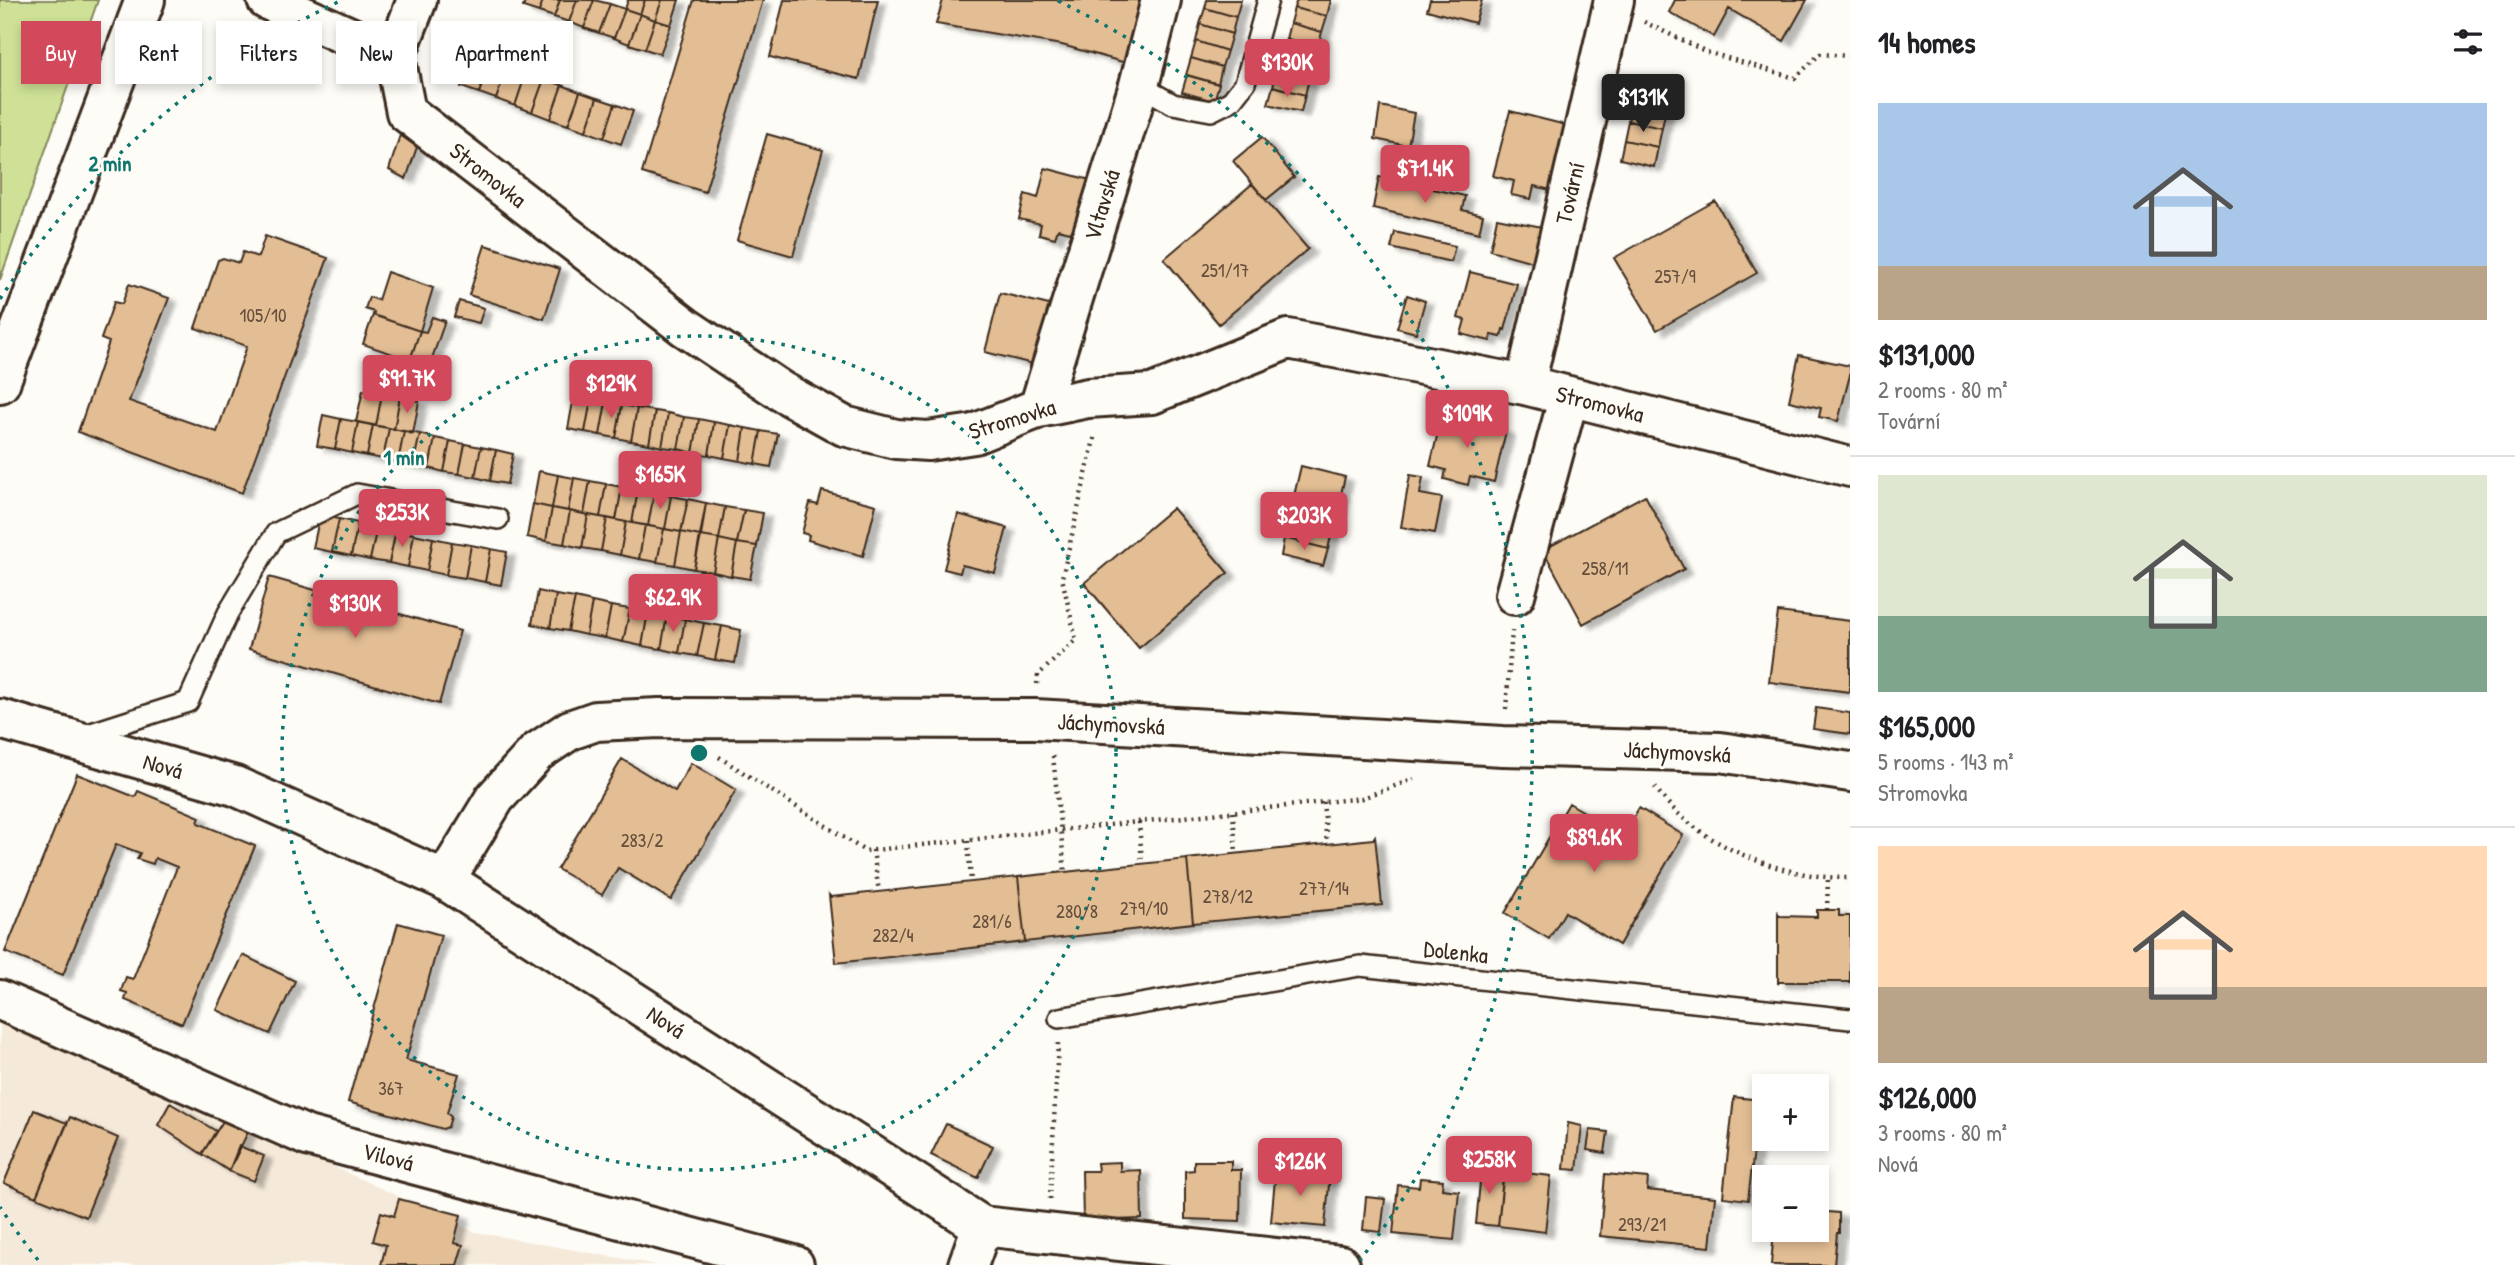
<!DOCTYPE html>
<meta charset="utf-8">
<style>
body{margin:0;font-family:"Patrick Hand",sans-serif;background:#f2f2f2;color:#202124;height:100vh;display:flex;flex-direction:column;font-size:26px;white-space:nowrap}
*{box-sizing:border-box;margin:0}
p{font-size:23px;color:#757577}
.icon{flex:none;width:38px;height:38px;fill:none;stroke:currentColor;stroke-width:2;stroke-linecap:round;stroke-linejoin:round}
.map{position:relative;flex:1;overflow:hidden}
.side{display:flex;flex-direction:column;background:#fff;width:665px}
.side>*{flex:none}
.top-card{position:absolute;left:21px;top:21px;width:665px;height:63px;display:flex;gap:14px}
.fabs{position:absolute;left:1752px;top:1074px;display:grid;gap:14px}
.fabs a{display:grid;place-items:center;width:77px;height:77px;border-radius:0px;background:#fff;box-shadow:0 4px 10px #0003;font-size:35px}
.price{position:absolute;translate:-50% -60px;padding:0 16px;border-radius:7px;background:#d1495b;color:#fff;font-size:23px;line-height:46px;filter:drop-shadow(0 2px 4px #0008)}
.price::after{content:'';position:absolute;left:50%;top:42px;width:21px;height:16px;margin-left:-10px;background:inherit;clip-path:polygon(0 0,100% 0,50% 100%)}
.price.current{background:#222;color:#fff}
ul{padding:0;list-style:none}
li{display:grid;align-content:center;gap:14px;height:371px;padding:0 28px}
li+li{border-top:2px solid #e0e0e0}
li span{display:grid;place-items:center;height:217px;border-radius:0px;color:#555}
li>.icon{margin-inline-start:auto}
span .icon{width:126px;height:126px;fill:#fffc;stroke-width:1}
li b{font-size:30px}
h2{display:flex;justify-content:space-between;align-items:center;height:84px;padding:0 28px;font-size:30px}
.tag{padding:0 24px;border-radius:0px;background:#fff;box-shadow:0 4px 10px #0003;font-size:24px;line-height:63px}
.tag.current{background:#d1495b;color:#fff}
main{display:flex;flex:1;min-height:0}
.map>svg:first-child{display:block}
</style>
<main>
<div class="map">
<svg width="1850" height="1265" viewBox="0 0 1850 1265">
<defs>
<filter id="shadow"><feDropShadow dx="8" dy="4.5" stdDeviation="2" flood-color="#0004"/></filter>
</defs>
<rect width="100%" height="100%" fill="#fdfcf7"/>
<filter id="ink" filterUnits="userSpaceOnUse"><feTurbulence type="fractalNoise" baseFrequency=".0143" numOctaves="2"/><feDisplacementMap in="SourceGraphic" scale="14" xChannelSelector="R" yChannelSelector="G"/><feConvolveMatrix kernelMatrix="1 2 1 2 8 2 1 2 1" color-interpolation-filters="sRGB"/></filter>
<g filter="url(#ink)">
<path fill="#f5e9d9" d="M 0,1012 L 475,1232 L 657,1265 L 0,1265 Z"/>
<path fill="#cee196" stroke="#84865a" stroke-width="2" d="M 0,0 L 98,0 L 0,280 Z"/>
<path fill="#e3be94" stroke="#3b2a1e" stroke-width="2" filter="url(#shadow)" d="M 526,0 L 543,0 L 539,12 L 523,7 Z
M 543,0 L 560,0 L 554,17 L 539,12 Z
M 560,0 L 577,0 L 569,22 L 554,17 Z
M 577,0 L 594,0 L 584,28 L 569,22 Z
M 594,0 L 610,4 L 599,33 L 584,28 Z
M 628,0 L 645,0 L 640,14 L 625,9 Z
M 645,0 L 662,0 L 655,20 L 640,14 Z
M 662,0 L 679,0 L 671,25 L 655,20 Z
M 694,0 L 763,0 L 705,192 L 642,173 Z
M 784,0 L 878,0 L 859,79 L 770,57 Z
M 943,0 L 1144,0 L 1126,63 L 1062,45 L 936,24 Z
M 1207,0 L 1241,0 L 1236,17 L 1205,8 Z
M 1297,0 L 1331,0 L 1327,16 L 1294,8 Z
M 1430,0 L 1482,0 L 1475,23 L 1427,10 Z
M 1675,0 L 1807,0 L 1784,41 L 1729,9 L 1714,37 L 1669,12 Z
M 610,4 L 625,9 L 614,38 L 599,33 Z
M 1205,8 L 1236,17 L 1232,34 L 1200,24 Z
M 1294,8 L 1327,16 L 1322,32 L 1290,23 Z
M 625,9 L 640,14 L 629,44 L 614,38 Z
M 640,14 L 655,20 L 645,49 L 629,44 Z
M 655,20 L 671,25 L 660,54 L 645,49 Z
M 1290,23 L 1322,32 L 1318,48 L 1286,39 Z
M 1200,24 L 1232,34 L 1227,51 L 1196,41 Z
M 1286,39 L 1318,48 L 1313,64 L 1282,55 Z
M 1196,41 L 1227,51 L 1222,67 L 1191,58 Z
M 473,54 L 491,60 L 479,93 L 461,87 Z
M 1282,55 L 1313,64 L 1309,79 L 1277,71 Z
M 1191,58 L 1222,67 L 1218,84 L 1186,75 Z
M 491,60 L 508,66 L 496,99 L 479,93 Z
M 508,66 L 526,73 L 515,106 L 496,99 Z
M 1277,71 L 1309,79 L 1305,95 L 1273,86 Z
M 526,73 L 544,79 L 532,112 L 515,106 Z
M 1187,75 L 1219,84 L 1214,101 L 1182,92 Z
M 544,79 L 562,85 L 550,119 L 532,112 Z
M 1637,82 L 1671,90 L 1666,109 L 1633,101 Z
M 562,85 L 580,92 L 568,125 L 550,119 Z
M 1273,86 L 1305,95 L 1301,112 L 1268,104 Z
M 580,92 L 597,98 L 586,131 L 568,125 Z
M 597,98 L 615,104 L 604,138 L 586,131 Z
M 1633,101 L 1666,109 L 1662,128 L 1628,121 Z
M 615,104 L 633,111 L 621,144 L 604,138 Z
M 1380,106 L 1414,113 L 1408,146 L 1375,139 Z
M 1510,111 L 1570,126 L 1555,191 L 1534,186 L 1531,199 L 1511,195 L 1514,181 L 1493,176 Z
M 1628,121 L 1662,128 L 1658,147 L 1624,140 Z
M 767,134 L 823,150 L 793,256 L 737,240 Z
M 400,135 L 417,147 L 406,179 L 389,170 Z
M 1262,137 L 1294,177 L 1266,200 L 1233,161 Z
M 1624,140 L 1658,147 L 1654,167 L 1620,159 Z
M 1045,168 L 1094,181 L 1082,235 L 1058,229 L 1055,238 L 1039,234 L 1041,224 L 1019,219 L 1025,194 L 1038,198 Z
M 1379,177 L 1465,196 L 1462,210 L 1483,215 L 1479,233 L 1373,208 Z
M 1252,184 L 1308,249 L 1219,324 L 1164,259 Z
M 1715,201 L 1757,273 L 1657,330 L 1614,258 Z
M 1497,218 L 1547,228 L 1540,264 L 1490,250 Z
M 1395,232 L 1455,246 L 1451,262 L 1391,248 Z
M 265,236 L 328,258 L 242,493 L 78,432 L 109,342 L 101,339 L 114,302 L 122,304 L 129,284 L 169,298 L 129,401 L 217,432 L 247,346 L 195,328 L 218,260 L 223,258 L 239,263 L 243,252 L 258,257 Z
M 485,245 L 560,269 L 544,319 L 469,295 Z
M 387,272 L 433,288 L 420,331 L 373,315 L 374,312 L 365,309 L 369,297 L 378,300 Z
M 1470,272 L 1517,284 L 1505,330 L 1503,329 L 1501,337 L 1491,335 L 1490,341 L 1461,334 L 1465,320 L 1458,318 Z
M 1000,293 L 1053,306 L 1037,365 L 985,352 Z
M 1407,295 L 1425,301 L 1416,333 L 1397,328 Z
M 459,301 L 484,308 L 479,323 L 454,317 Z
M 373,315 L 420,331 L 410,360 L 363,344 Z
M 432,317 L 445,321 L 429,367 L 410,360 L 420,331 L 426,332 Z
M 1799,355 L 1850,366 L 1850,375 L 1838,421 L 1819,417 L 1821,408 L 1789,401 Z
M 363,390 L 382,394 L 376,426 L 356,422 Z
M 382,394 L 400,397 L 394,429 L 376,426 Z
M 574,396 L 591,400 L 585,432 L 568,429 Z
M 400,397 L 419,401 L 413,434 L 394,429 Z
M 591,400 L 606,402 L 600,435 L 585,432 Z
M 606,402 L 622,405 L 616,438 L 600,435 Z
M 622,405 L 637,408 L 631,441 L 616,438 Z
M 637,408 L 655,411 L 649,444 L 631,441 Z
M 655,411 L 668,413 L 662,447 L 649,444 Z
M 668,413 L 684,417 L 678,449 L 662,447 Z
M 323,415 L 341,419 L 335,449 L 317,446 Z
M 1442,415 L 1465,420 L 1468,419 L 1506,431 L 1494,482 L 1470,476 L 1468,485 L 1444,479 L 1446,470 L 1430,466 Z
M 684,417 L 699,419 L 693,453 L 678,449 Z
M 341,419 L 358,422 L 352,453 L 335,449 Z
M 699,419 L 714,422 L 709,455 L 693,453 Z
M 358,422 L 373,425 L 367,456 L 352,453 Z
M 714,422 L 730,425 L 724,458 L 709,455 Z
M 373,425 L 389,428 L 383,459 L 367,456 Z
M 730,425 L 745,428 L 740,461 L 724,458 Z
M 389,428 L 404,431 L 398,462 L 383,459 Z
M 745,428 L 761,431 L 755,464 L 740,461 Z
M 404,431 L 420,434 L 413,465 L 398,462 Z
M 761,431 L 778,434 L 771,467 L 755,464 Z
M 420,434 L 435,438 L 429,468 L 413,465 Z
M 435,438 L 450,441 L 444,472 L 429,468 Z
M 450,441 L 465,444 L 459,474 L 444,472 Z
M 465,444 L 481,447 L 475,477 L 459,474 Z
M 481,447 L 496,450 L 490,481 L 475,477 Z
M 496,450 L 513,454 L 507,484 L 490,481 Z
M 1301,466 L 1345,477 L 1328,549 L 1284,538 Z
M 539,471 L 558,475 L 552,508 L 533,504 Z
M 558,475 L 574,478 L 568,511 L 552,508 Z
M 1410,475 L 1423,477 L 1420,494 L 1442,498 L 1435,533 L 1401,527 Z
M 574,478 L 590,481 L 584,514 L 568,511 Z
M 590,481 L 606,484 L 600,517 L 584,514 Z
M 606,484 L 622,487 L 616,520 L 600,517 Z
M 622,487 L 638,490 L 632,523 L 616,520 Z
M 638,490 L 654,493 L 648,526 L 632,523 Z
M 822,491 L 876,505 L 863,556 L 808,540 L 809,535 L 802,533 L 810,503 L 818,505 Z
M 654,493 L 671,496 L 665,529 L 648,526 Z
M 1645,495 L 1684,569 L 1583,624 L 1543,550 Z
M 671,496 L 688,499 L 681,532 L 665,529 Z
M 688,499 L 706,503 L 700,536 L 681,532 Z
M 706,503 L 725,507 L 719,539 L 701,536 Z
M 533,504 L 552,508 L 546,541 L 527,537 Z
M 725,507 L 744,510 L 737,543 L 719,539 Z
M 552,508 L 570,511 L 564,544 L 546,541 Z
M 1173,508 L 1228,573 L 1139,648 L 1084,583 Z
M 744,510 L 763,513 L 757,546 L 737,543 Z
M 570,511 L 588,515 L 582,548 L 564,544 Z
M 958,514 L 1007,528 L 995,573 L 962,565 L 960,573 L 944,569 Z
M 320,515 L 339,519 L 332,552 L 313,548 Z
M 588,515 L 607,518 L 601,551 L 582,548 Z
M 607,518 L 626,522 L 620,555 L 601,551 Z
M 339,519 L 358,523 L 351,556 L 332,552 Z
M 626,522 L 645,525 L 639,559 L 620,555 Z
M 358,523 L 377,527 L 370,560 L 351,556 Z
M 645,525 L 664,529 L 657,562 L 639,559 Z
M 377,527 L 396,530 L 389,563 L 370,560 Z
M 664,529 L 681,532 L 675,565 L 657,562 Z
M 396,530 L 414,534 L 408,567 L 389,563 Z
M 681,532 L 700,536 L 694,569 L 675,565 Z
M 414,534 L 433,538 L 427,571 L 408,567 Z
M 701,536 L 719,539 L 713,572 L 694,569 Z
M 433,538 L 452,542 L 446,575 L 427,571 Z
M 1284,538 L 1328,549 L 1323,566 L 1281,556 Z
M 719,539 L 737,543 L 731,576 L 713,572 Z
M 452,542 L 471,545 L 465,578 L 446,575 Z
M 737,543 L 757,546 L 750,579 L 731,576 Z
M 471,545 L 491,549 L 485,582 L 465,578 Z
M 491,549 L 507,552 L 501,585 L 485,582 Z
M 269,577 L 460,631 L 439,704 L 249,649 Z
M 538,591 L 556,595 L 550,628 L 532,624 Z
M 556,595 L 575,598 L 568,631 L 550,628 Z
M 575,598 L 592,602 L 586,635 L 568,631 Z
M 592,602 L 611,606 L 605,638 L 586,635 Z
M 611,606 L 630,609 L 623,642 L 605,638 Z
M 630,609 L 648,612 L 642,646 L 623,642 Z
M 648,612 L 667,616 L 661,649 L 642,646 Z
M 1778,612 L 1850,621 L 1850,692 L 1769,682 Z
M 667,616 L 685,619 L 679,653 L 661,649 Z
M 685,619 L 704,623 L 697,656 L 679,653 Z
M 704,623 L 722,626 L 715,660 L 697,656 Z
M 722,626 L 741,630 L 735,663 L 715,660 Z
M 1816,708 L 1850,713 L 1850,734 L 1813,729 Z
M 622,759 L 675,791 L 691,763 L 736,790 L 671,900 L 618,868 L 602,895 L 557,869 Z
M 77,774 L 135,797 L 138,791 L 200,817 L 198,823 L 255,846 L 182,1024 L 125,1000 L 127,993 L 121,991 L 126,977 L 133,979 L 177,867 L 155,858 L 153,864 L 137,859 L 140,853 L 116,844 L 63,975 L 5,952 Z
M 1569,803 L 1623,835 L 1639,808 L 1683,835 L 1619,945 L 1565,912 L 1549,939 L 1505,913 Z
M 1375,836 L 1382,905 L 1193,923 L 1187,859 L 1373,839 Z
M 1187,859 L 1193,923 L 1025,942 L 1018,877 Z
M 1018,877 L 1025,942 L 836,963 L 829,895 L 831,897 Z
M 1817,910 L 1839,910 L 1839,916 L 1850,916 L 1850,982 L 1779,982 L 1778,984 L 1778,913 L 1780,916 L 1817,917 Z
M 398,923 L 441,935 L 406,1060 L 459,1074 L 447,1113 L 451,1117 L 448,1127 L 443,1129 L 348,1102 Z
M 243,955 L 295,981 L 270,1034 L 217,1010 Z
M 1734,1097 L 1760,1100 L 1748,1200 L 1723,1197 Z
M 170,1103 L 216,1131 L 202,1154 L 158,1125 Z
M 34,1110 L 67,1123 L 36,1197 L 4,1183 Z
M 70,1117 L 118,1138 L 86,1217 L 36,1197 Z
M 225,1118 L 248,1132 L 229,1171 L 202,1154 Z
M 1568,1123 L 1582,1126 L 1577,1170 L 1564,1169 Z
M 946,1124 L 993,1146 L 978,1178 L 931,1155 Z
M 1590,1130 L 1608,1132 L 1605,1153 L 1587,1150 Z
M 239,1146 L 264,1156 L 254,1181 L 229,1171 Z
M 1194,1161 L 1231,1161 L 1231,1170 L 1241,1170 L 1240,1221 L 1185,1219 L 1185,1171 L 1194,1170 Z
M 1482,1161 L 1497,1163 L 1496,1180 L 1503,1180 L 1498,1226 L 1476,1224 Z
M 1120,1162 L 1120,1171 L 1141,1170 L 1142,1219 L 1083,1221 L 1082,1171 L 1098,1171 L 1097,1163 Z
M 1276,1168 L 1330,1174 L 1325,1227 L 1271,1222 Z
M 1525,1173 L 1551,1176 L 1545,1232 L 1498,1226 L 1503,1177 L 1525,1179 Z
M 1605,1174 L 1648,1178 L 1647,1190 L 1715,1197 L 1710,1247 L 1600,1236 Z
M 1420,1178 L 1443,1180 L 1442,1189 L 1459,1191 L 1454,1240 L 1393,1234 L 1398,1185 L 1419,1187 Z
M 1366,1197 L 1385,1199 L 1381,1232 L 1363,1230 Z
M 399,1199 L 461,1215 L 454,1243 L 463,1245 L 457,1265 L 381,1265 L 386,1245 L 373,1241 L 381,1212 L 394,1216 Z
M 1816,1211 L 1839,1213 L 1839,1233 L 1837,1233 L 1834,1265 L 1771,1265 L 1774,1230 L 1816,1230 Z"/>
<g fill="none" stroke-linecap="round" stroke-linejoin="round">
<g stroke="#3b2a1e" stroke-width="24">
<path id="service" d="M 1139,85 L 1173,104 L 1211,111 L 1231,101 L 1245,83 L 1268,0
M 82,736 L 188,702 L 228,613 L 276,533 L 357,494 L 498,519
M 1059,1018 L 1360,966 L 1850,1019"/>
</g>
<g stroke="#3b2a1e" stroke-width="44">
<path id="minor" d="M 267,0 L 395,57
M 395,57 L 406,112 L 685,327 L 781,391 L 844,426 L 896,439 L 928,441 L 974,434 L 1039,408 L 1088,398 L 1152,394 L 1288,339 L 1525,385 L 1850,467
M 395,57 L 417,0
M 0,383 L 145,0
M 1525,385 L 1614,0
M 1039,408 L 1139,85 L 1161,0
M 1515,595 L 1569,396
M 0,719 L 235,786 L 445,880 L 982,1226 L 1340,1265
M 445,880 L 495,798 L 537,752 L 570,730 L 596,721 L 659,718 L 1035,719 L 1503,746 L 1720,752 L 1850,772
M 0,1000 L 307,1136 L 794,1265
M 968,1265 L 982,1226"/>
</g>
<path stroke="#3b2a1e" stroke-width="4.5" stroke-dasharray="2 5" stroke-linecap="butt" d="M 1644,22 L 1707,52 L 1795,78 L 1820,54 L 1850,56
M 1037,684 L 1038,675 L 1076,640 L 1062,578 L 1095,435
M 1506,709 L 1512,631
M 1053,756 L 1065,872
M 719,757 L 865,851 L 1362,798 L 1414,779
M 1655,787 C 1694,844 1782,879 1850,878
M 1323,802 L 1327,844
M 1233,812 L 1236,853
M 1139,822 L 1142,863
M 968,841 L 971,882
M 873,850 L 879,892
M 1827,910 L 1828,878
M 1050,1199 L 1058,1043"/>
<use href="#service" stroke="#fdfcf7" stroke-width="19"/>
<use href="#minor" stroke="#fdfcf7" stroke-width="38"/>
</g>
</g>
<g fill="none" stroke="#0f766e" stroke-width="3.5" stroke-dasharray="3.5 7">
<circle cx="699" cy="753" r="417"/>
<path d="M38 1260A833 833 0 0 1 0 1207M0 299A833 833 0 0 1 340 1M1058 1A833 833 0 0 1 1360 1260"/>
</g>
<g text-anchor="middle" stroke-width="6" stroke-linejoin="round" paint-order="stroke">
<g font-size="19" fill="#654f3c">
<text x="1225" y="277">251/17</text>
<text x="1675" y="283">257/9</text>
<text x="263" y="322">105/10</text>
<text x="1605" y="575">258/11</text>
<text x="642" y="847">283/2</text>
<text x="1324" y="895">277/14</text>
<text x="1228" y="903">278/12</text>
<text x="1144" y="915">279/10</text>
<text x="1077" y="918">280/8</text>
<text x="992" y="928">281/6</text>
<text x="893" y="942">282/4</text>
<text x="391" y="1095">367</text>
<text x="1642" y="1231">293/21</text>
</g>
<g font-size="23" fill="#3b2a1e" stroke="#fdfcf7">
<text transform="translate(488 175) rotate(38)" y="8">Stromovka</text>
<text transform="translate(1570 193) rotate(-77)" y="8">Tovární</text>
<text transform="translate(1102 205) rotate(-73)" y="8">Vltavská</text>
<text transform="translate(1600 404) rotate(14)" y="8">Stromovka</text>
<text transform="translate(1012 419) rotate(-17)" y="8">Stromovka</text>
<text transform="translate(1111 724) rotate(3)" y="8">Jáchymovská</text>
<text transform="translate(1677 752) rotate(3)" y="8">Jáchymovská</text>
<text transform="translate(163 766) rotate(16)" y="8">Nová</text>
<text transform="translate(1456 952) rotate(6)" y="8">Dolenka</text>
<text transform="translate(666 1022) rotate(33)" y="8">Nová</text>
<text transform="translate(388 1157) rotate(15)" y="8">Vilová</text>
</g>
</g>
<circle cx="699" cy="753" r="10" fill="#0f766e" stroke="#fdfcf7" stroke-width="3.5"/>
<g font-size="21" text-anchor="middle" font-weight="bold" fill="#0f766e" stroke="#fdfcf7" stroke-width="6" stroke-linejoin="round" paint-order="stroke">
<text x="110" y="171">2 min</text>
<text x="404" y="465">1 min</text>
</g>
</svg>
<div class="fabs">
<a>+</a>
<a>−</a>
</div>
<b class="price" style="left:1287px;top:99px">$130K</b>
<b class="price current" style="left:1643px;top:134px">$131K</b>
<b class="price" style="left:1425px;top:205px">$71.4K</b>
<b class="price" style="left:407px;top:415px">$91.7K</b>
<b class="price" style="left:611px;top:420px">$129K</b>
<b class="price" style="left:1467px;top:450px">$109K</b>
<b class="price" style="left:660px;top:511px">$165K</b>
<b class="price" style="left:402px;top:549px">$253K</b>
<b class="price" style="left:1304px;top:552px">$203K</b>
<b class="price" style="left:673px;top:634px">$62.9K</b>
<b class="price" style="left:355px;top:640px">$130K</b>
<b class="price" style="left:1594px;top:874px">$89.6K</b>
<b class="price" style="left:1489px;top:1196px">$258K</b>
<b class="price" style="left:1300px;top:1198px">$126K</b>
<div class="top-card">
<a class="tag current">Buy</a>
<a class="tag">Rent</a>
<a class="tag">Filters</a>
<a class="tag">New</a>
<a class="tag">Apartment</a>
</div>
</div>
<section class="side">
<h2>14 homes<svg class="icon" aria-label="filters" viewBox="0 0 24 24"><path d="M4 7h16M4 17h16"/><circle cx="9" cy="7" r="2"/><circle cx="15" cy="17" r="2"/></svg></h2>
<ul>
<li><span style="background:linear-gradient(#a9c7e8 75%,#b9a48a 0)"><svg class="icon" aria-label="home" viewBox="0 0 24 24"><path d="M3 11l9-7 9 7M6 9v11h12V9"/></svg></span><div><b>$131,000</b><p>2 rooms · 80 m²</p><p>Tovární</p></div></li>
<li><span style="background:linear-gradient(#dfe7d0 65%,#7fa58c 0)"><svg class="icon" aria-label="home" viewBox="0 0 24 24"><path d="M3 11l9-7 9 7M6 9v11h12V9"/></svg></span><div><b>$165,000</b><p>5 rooms · 143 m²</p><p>Stromovka</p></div></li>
<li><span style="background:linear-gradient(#ffd9b3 65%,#b9a48a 0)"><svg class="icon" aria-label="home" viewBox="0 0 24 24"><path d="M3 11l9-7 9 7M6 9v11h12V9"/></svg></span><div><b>$126,000</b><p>3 rooms · 80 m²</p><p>Nová</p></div></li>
</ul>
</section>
</main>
